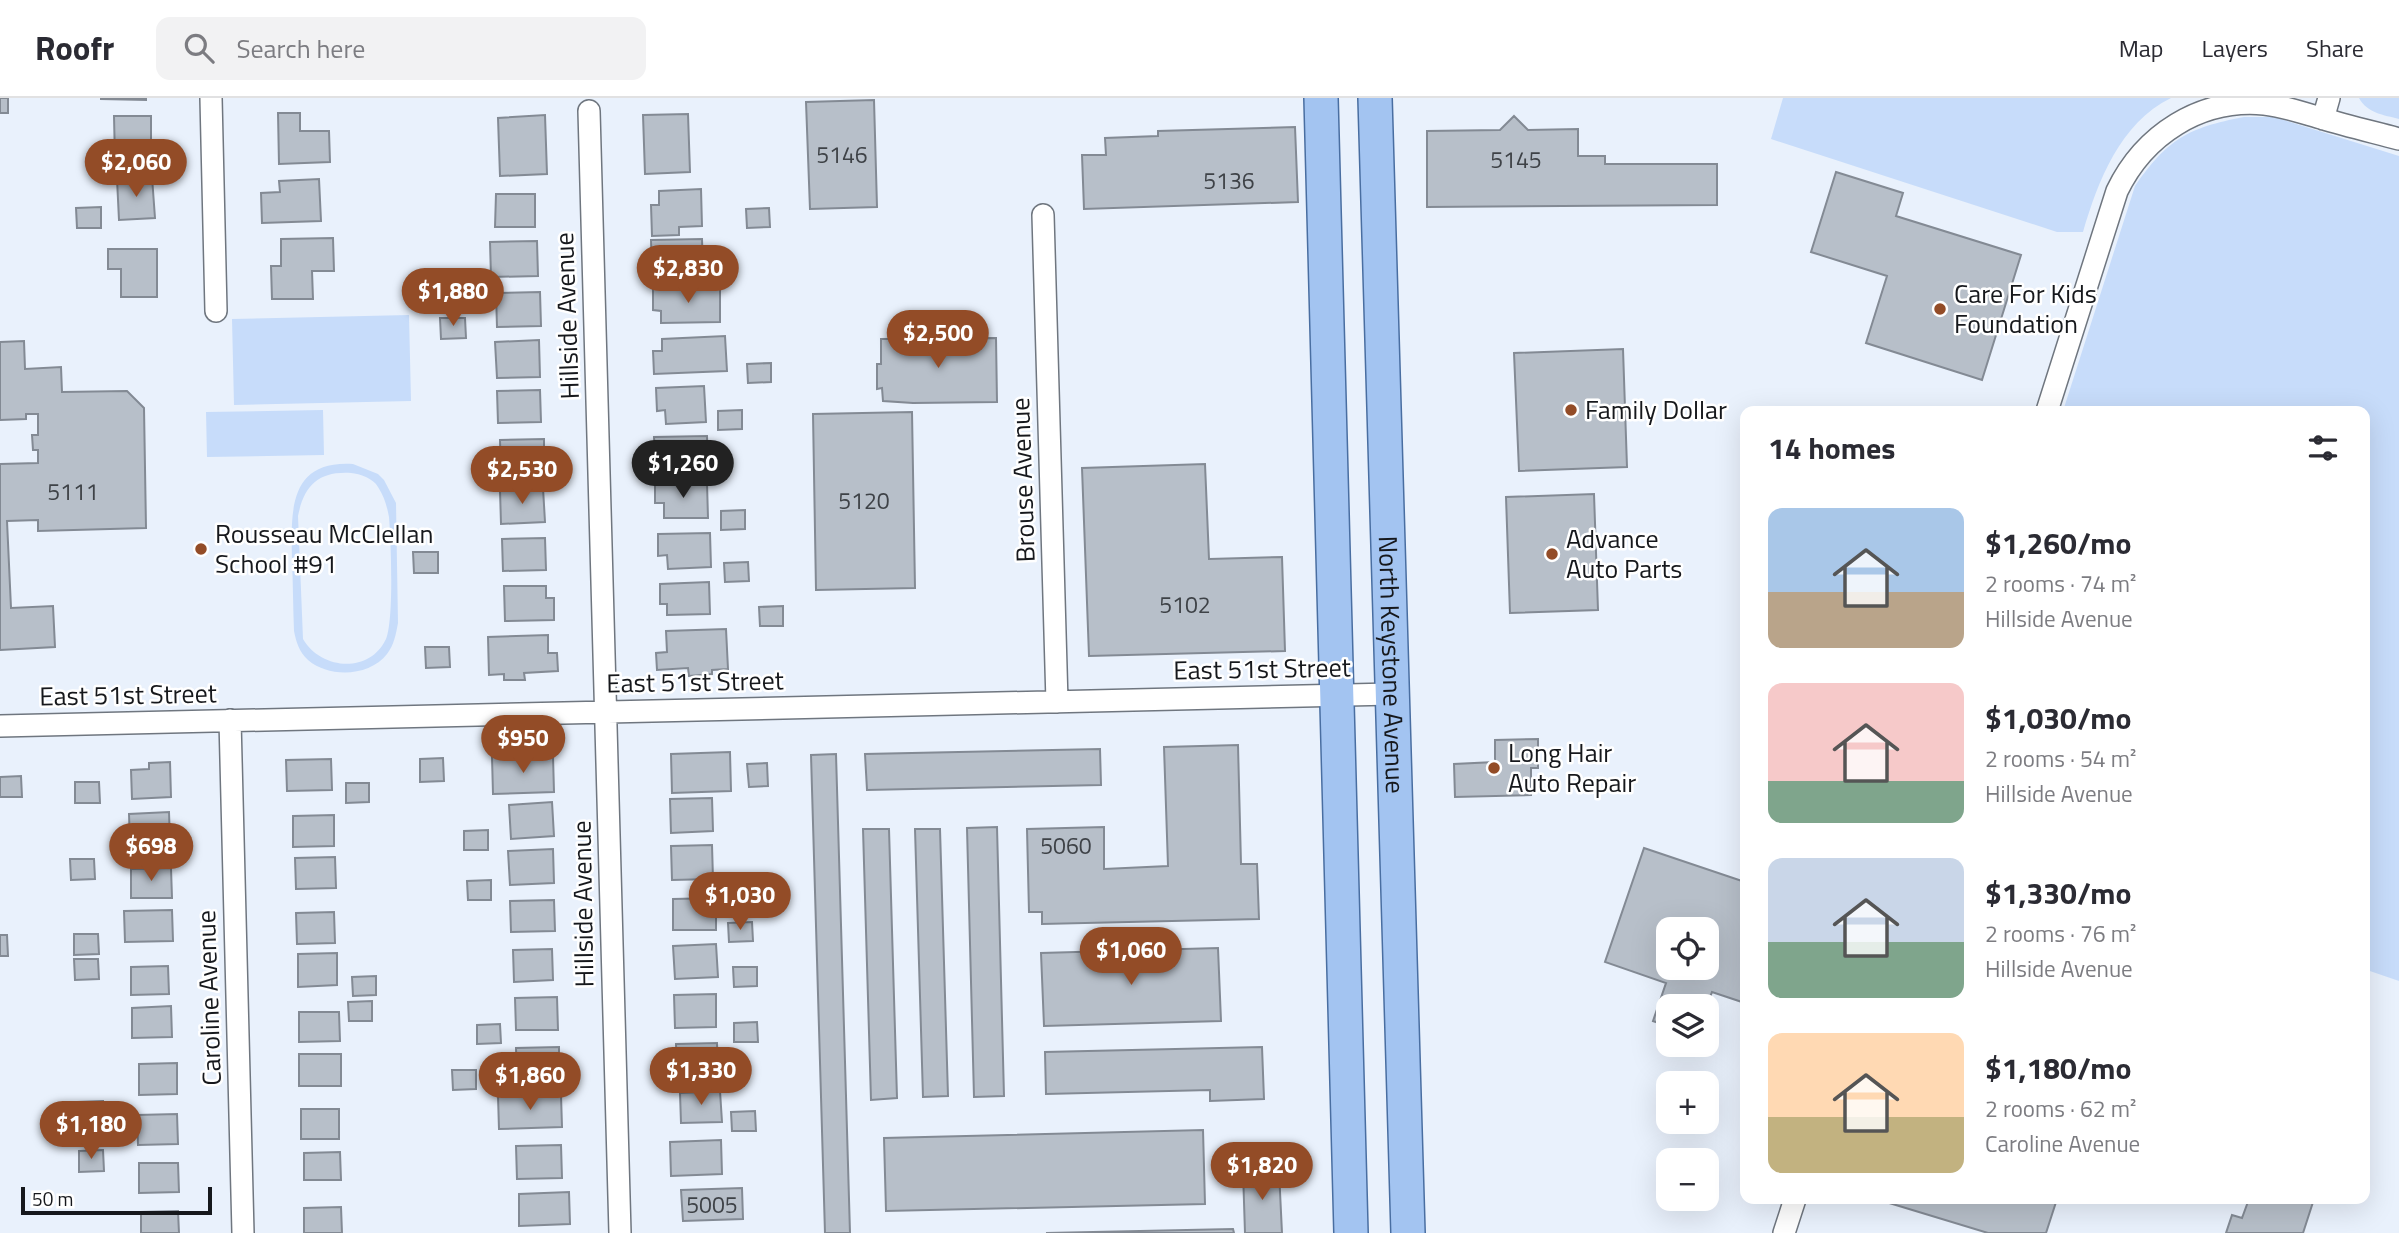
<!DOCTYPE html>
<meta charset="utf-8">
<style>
body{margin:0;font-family:"Titillium Web",sans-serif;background:#f2f2f3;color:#2b2b33;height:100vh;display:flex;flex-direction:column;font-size:26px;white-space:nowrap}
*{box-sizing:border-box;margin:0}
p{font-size:23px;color:#7c7c81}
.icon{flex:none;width:38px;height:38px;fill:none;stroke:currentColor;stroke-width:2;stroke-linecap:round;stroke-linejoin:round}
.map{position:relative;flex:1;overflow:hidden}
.panel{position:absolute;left:1740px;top:308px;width:630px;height:798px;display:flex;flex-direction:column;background:#fff;border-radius:14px;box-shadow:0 7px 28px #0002}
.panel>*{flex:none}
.controls{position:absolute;left:1656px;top:819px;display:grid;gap:14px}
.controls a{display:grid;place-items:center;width:63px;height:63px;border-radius:14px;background:#fff;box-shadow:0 7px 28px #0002;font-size:35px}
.scale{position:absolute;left:21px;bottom:18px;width:191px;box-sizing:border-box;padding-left:7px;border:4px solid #16181c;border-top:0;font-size:19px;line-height:24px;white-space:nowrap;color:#16181c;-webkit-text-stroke:5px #fff;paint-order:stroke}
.price{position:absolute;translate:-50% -60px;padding:0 16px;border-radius:24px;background:#934c27;color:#fff;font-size:23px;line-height:46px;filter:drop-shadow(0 2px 4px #0008)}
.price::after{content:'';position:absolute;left:50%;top:42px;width:21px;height:16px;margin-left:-10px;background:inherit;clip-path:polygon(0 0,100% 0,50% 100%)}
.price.active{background:#222;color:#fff}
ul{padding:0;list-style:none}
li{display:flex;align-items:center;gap:21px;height:175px;padding:0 28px}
li span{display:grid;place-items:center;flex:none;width:196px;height:140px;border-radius:14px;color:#555}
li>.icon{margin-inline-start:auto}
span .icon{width:84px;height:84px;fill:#fffc;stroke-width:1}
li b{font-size:30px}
h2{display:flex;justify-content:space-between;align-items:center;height:84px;padding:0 28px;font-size:30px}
header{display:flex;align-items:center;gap:42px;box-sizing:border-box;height:98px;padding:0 35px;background:#fff;border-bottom:2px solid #e1e1e2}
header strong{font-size:33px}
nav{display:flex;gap:38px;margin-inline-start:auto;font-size:24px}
.search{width:490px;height:63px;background:#f2f2f3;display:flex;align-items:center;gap:18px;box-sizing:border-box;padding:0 24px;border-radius:14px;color:#7c7c81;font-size:26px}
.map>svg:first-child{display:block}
</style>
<header>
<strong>Roofr</strong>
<div class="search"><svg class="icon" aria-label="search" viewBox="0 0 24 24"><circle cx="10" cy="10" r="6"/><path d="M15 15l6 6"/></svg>Search here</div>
<nav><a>Map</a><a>Layers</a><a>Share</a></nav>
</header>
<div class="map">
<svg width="2399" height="1135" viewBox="0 0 2399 1135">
<rect width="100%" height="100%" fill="#e9f1fc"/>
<path fill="#c7dcfa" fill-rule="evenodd" d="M 1783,0 L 2171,0 C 2120,25 2098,83 2083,134 L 2057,134 L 1771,41 Z
M 2359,0 L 2399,0 L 2399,21 C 2384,17 2367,15 2359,0 Z
M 2244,19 L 2274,19 L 2399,58 L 2399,883 L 2364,871 L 2364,313 L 2063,313 L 2135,88 C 2168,41 2187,30 2244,19 Z
M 409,217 L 411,303 L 234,307 L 232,221 Z
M 323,312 L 324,357 L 207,359 L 206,314 Z
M 353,366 L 378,376 L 384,382 L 396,405 L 398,525 C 396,536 394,547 387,556 C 369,579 329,580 308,562 C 299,554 296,543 294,533 C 293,509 293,485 292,462 C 291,414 288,362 353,366 ZM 351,375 C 360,376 373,380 378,389 C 384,398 387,408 389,419 C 391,443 394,522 386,541 C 369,577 320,571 303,541 L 298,418 C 304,388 318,373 351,375 Z"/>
<path fill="#b7bfc9" stroke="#838a94" stroke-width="2" fill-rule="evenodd" d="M 0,0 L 8,0 L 8,15 L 0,15 Z
M 101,0 L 146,0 L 146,2 L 101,1 Z
M 874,2 L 877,109 L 810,111 L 806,4 Z
M 278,15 L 300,15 L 300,33 L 329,33 L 330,64 L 279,66 Z
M 688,16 L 690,74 L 645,76 L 643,17 Z
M 545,17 L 547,76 L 500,78 L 498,20 Z
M 114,18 L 151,18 L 151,61 L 115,62 Z
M 1514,18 L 1528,32 L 1578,31 L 1578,58 L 1605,58 L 1605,66 L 1717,66 L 1717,107 L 1427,109 L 1427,33 L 1500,32 Z
M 1295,29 L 1298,104 L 1084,111 L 1082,57 L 1106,57 L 1105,40 L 1158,38 L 1158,33 Z
M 1836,74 L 1903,95 L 1896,118 L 2021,157 L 1982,282 L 1866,245 L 1887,178 L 1811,154 Z
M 152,79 L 155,120 L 119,122 L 117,81 Z
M 319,81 L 321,123 L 262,125 L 261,95 L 280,94 L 279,83 Z
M 701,91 L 702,128 L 679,129 L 679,137 L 652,138 L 651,107 L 659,107 L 659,93 Z
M 496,96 L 535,96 L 535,129 L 495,129 Z
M 101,109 L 101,130 L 77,130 L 76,110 Z
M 769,110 L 770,129 L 747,130 L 746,111 Z
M 333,140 L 334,173 L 312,173 L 313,201 L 272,201 L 271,168 L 281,168 L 281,141 Z
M 702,141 L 703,173 L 652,175 L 651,142 Z
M 537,143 L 538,178 L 491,179 L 490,144 Z
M 108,151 L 157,151 L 157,199 L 121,199 L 121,171 L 108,171 Z
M 720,190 L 720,224 L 661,225 L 661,213 L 653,212 L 653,191 Z
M 540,194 L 541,228 L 497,229 L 496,195 Z
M 440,220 L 465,220 L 466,240 L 441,241 Z
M 725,238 L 727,273 L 654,276 L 653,253 L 662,253 L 662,241 Z
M 996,240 L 997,304 L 913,305 L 883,303 L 882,290 L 877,291 L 877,266 L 881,266 L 881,241 Z
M 539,242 L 540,279 L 497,280 L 495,244 Z
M 24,243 L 25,271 L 61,269 L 62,294 L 127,293 L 144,310 L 146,430 L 38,433 L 38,422 L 7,423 L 11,510 L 53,508 L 55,549 L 0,552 L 0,366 L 38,365 L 38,352 L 33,352 L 32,337 L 38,337 L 38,316 L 26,316 L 26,321 L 0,322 L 0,244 Z
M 1623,251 L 1627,369 L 1519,373 L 1514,255 Z
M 771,265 L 771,284 L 748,285 L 747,266 Z
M 704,288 L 706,324 L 666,326 L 665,312 L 657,313 L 656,290 Z
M 540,292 L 541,324 L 498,325 L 497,293 Z
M 742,312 L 742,331 L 718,332 L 718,313 Z
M 912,314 L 915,490 L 816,492 L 813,316 Z
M 707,338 L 708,371 L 665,372 L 665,358 L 655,358 L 654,339 Z
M 544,341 L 544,375 L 501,376 L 500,342 Z
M 1205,366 L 1209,461 L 1282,459 L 1285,553 L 1089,558 L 1082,370 Z
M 707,385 L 708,420 L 664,420 L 664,405 L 655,405 L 655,386 Z
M 543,390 L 545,424 L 501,426 L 500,392 Z
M 1594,396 L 1598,512 L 1510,515 L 1506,399 Z
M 745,412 L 745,431 L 721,432 L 721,413 Z
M 710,435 L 711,469 L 668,471 L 667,457 L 658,458 L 658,436 Z
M 545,440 L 546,472 L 503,473 L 502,441 Z
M 413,454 L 438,454 L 438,475 L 414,475 Z
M 748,464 L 749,483 L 725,484 L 724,465 Z
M 709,484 L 710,516 L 667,517 L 667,506 L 660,506 L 660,486 Z
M 504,488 L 546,488 L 546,500 L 554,500 L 554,522 L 505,523 Z
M 783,508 L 783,528 L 760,528 L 759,509 Z
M 726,531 L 728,571 L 712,572 L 712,576 L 689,578 L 688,570 L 657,572 L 656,555 L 667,554 L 666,533 Z
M 548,537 L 548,555 L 557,555 L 558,573 L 524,575 L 525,582 L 504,582 L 504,576 L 489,577 L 488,539 Z
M 425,549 L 449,549 L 450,569 L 426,570 Z
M 1538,641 L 1538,670 L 1531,670 L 1531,697 L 1455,699 L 1454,666 L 1495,664 L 1495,642 Z
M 1238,647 L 1241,766 L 1257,766 L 1259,821 L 1042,826 L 1042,814 L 1029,814 L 1027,731 L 1104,729 L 1104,771 L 1168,768 L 1164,649 Z
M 1100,651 L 1101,687 L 867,692 L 865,656 Z
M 730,654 L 731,693 L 672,695 L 671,656 Z
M 836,656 L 850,1135 L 825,1135 L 811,657 Z
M 553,658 L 554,694 L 493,696 L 492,659 Z
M 443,660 L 444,683 L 420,684 L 420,661 Z
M 331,661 L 332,692 L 287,693 L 286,662 Z
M 170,664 L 171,699 L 132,701 L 131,672 L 149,671 L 149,665 Z
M 767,665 L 768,688 L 749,689 L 747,666 Z
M 21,678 L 22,699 L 0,699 L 0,679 Z
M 75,684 L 99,684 L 100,705 L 75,705 Z
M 346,685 L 369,685 L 369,704 L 346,705 Z
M 712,700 L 713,733 L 671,735 L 670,701 Z
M 552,704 L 554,738 L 511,741 L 509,707 Z
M 169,714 L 170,744 L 130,746 L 129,716 Z
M 334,717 L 334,748 L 293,749 L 293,718 Z
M 997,729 L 1004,998 L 974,999 L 967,730 Z
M 863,731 L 889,731 L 897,1000 L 871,1002 Z
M 915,731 L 940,731 L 948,998 L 923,999 Z
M 488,732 L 488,752 L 464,752 L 464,733 Z
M 712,747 L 713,781 L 672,782 L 671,748 Z
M 1644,750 L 1745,784 L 1745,905 L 1712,894 L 1706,910 L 1668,908 L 1668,928 L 1653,923 L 1666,885 L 1605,864 ZM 1668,831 L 1706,831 L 1706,870 L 1668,870 Z
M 553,751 L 554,785 L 510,787 L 508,753 Z
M 335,759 L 336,790 L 296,791 L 295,760 Z
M 70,761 L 94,761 L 95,781 L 71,782 Z
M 171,770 L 172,800 L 131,800 L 131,771 Z
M 491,782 L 491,802 L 468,802 L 467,783 Z
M 716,800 L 716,832 L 673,832 L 673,801 Z
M 554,802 L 555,833 L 511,834 L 510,803 Z
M 172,812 L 173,843 L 125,844 L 124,813 Z
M 334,814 L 335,845 L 297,846 L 296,815 Z
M 752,824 L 753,843 L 729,844 L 728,825 Z
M 74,836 L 98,836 L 99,856 L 74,857 Z
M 0,837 L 7,837 L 8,858 L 0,858 Z
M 716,846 L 718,879 L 675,881 L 673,848 Z
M 1218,850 L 1221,923 L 1044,928 L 1041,855 Z
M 552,851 L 553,882 L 514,884 L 513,852 Z
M 337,855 L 337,887 L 298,889 L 298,856 Z
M 74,861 L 98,861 L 99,881 L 75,882 Z
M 168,868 L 169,896 L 131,897 L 131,869 Z
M 733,869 L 757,869 L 757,888 L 734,889 Z
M 376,878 L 376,897 L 353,898 L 352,879 Z
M 716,896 L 716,929 L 675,930 L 674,897 Z
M 557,899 L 558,932 L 516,932 L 515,900 Z
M 372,903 L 372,923 L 349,923 L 348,904 Z
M 171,908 L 172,939 L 132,940 L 132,910 Z
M 299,914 L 339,914 L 340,943 L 299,944 Z
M 757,924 L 758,944 L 734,944 L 734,925 Z
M 500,926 L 501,945 L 477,946 L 477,927 Z
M 717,945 L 718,977 L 677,978 L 676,946 Z
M 559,949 L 559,961 L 568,961 L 569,981 L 517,982 L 516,950 Z
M 1262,949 L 1264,1001 L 1210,1003 L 1210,992 L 1046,996 L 1045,954 Z
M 299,956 L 341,956 L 341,988 L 299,988 Z
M 177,965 L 177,996 L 139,997 L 139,966 Z
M 452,972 L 476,972 L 476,991 L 453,992 Z
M 720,993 L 722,1024 L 681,1025 L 680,995 Z
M 561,997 L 562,1029 L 499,1031 L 498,998 Z
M 103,1003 L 103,1024 L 78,1024 L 78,1004 Z
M 301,1011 L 339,1011 L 339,1041 L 301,1041 Z
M 755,1013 L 756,1033 L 732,1033 L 731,1014 Z
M 177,1016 L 178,1046 L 138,1047 L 137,1017 Z
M 1203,1032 L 1205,1106 L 886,1113 L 884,1040 Z
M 721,1042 L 722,1076 L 671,1078 L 670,1044 Z
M 561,1047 L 562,1080 L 517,1081 L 516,1048 Z
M 103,1052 L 104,1073 L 79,1074 L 79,1053 Z
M 340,1054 L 341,1082 L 304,1082 L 304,1055 Z
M 139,1065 L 178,1065 L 179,1094 L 139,1095 Z
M 1243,1073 L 1279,1073 L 1282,1135 L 1245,1135 Z
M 742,1090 L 743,1121 L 683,1123 L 681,1092 Z
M 569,1094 L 570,1126 L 519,1128 L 519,1096 Z
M 1876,1101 L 2057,1101 L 2046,1135 L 1988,1135 Z
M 2249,1101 L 2314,1101 L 2303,1135 L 2226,1135 L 2232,1117 L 2242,1120 Z
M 341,1109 L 342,1135 L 304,1135 L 304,1110 Z
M 178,1113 L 179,1135 L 141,1135 L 141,1114 Z
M 1233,1131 L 1234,1135 L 1046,1135 Z"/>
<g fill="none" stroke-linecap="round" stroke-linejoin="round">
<g stroke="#6f767f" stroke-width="24">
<path id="street" d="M 211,0 L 216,213
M 589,13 L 620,1135
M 2323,21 L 2329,0
M 1043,117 L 1057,604
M 2047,313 L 2117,93 C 2144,37 2200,0 2264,6 C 2284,8 2302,15 2321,20 C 2347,28 2373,34 2399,41
M 230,622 L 243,1135
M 0,628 L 1392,596
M 1784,1135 L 1795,1101"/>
</g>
<g stroke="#496ea1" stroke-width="36">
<g id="primary">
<path d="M 1321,0 L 1351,1135"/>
<path id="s1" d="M 1375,0 L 1408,1135"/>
</g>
</g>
<use href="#street" stroke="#fff" stroke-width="21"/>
<use href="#primary" stroke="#a3c4f1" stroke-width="33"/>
</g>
<g fill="#934c27" stroke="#fff" stroke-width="2.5">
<circle cx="1940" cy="211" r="7"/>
<circle cx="1571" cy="312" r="7"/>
<circle cx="201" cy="451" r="7"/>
<circle cx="1552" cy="456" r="7"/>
<circle cx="1494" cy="670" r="7"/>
</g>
<g text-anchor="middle" stroke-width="5" stroke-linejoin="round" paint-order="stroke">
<g font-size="23" fill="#3e4247">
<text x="842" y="65">5146</text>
<text x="1516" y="70">5145</text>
<text x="1229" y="91">5136</text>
<text x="73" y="402">5111</text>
<text x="864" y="411">5120</text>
<text x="1185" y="515">5102</text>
<text x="1066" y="756">5060</text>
<text x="712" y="1115">5005</text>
</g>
<g font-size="26" fill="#16181c" stroke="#fff" text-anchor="start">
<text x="1954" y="205">Care For Kids<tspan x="1954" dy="30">Foundation</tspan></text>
<text x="1585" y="321">Family Dollar</text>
<text x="215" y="445">Rousseau McClellan<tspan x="215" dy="30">School #91</tspan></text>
<text x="1566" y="450">Advance<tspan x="1566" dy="30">Auto Parts</tspan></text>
<text x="1508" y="664">Long Hair<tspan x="1508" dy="30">Auto Repair</tspan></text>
</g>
<g font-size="26" fill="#16181c" stroke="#fff">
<text transform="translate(567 218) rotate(-92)" y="9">Hillside Avenue</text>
<text transform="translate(1023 382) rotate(-92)" y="9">Brouse Avenue</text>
<text dy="9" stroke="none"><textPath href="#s1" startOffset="567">North Keystone Avenue</textPath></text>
<text transform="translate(1262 571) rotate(-1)" y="9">East 51st Street</text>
<text transform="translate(695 584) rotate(-1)" y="9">East 51st Street</text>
<text transform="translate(128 597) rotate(-1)" y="9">East 51st Street</text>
<text transform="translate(583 806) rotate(-91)" y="9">Hillside Avenue</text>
<text transform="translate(209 900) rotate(-92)" y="9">Caroline Avenue</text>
</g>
</g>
</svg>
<div class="controls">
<a><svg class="icon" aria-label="locate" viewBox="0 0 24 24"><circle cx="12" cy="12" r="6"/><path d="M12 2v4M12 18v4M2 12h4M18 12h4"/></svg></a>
<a><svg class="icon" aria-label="layers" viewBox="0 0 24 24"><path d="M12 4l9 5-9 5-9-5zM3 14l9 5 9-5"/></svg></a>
<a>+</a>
<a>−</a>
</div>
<div class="scale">50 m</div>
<b class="price" style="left:136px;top:101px">$2,060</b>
<b class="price" style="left:688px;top:207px">$2,830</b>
<b class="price" style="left:453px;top:230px">$1,880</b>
<b class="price" style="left:938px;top:272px">$2,500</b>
<b class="price active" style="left:683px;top:402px">$1,260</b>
<b class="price" style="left:522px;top:408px">$2,530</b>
<b class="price" style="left:523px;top:677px">$950</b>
<b class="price" style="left:151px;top:785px">$698</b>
<b class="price" style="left:740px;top:834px">$1,030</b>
<b class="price" style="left:1131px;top:889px">$1,060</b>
<b class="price" style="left:701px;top:1009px">$1,330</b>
<b class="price" style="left:530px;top:1014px">$1,860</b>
<b class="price" style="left:91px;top:1063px">$1,180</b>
<b class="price" style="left:1262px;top:1104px">$1,820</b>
<section class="panel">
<h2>14 homes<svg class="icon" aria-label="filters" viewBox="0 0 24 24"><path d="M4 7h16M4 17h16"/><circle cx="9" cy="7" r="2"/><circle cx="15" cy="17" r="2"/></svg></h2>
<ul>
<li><span style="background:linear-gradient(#a9c7e8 60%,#b9a48a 0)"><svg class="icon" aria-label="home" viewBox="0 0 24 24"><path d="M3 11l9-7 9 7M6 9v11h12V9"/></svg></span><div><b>$1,260/mo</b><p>2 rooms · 74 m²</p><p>Hillside Avenue</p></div></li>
<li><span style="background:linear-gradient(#f6c9c9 70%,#7fa58c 0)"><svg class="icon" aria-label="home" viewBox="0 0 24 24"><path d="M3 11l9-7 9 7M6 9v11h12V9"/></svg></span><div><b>$1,030/mo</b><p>2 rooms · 54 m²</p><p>Hillside Avenue</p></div></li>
<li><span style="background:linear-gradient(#c9d6e8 60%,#7fa58c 0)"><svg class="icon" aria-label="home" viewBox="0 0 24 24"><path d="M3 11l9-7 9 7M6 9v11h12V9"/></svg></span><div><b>$1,330/mo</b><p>2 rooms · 76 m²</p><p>Hillside Avenue</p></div></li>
<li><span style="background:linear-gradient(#ffd9b3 60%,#c2b280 0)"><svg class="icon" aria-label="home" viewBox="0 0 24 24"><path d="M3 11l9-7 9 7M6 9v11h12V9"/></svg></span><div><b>$1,180/mo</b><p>2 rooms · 62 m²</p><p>Caroline Avenue</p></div></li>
</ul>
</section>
</div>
